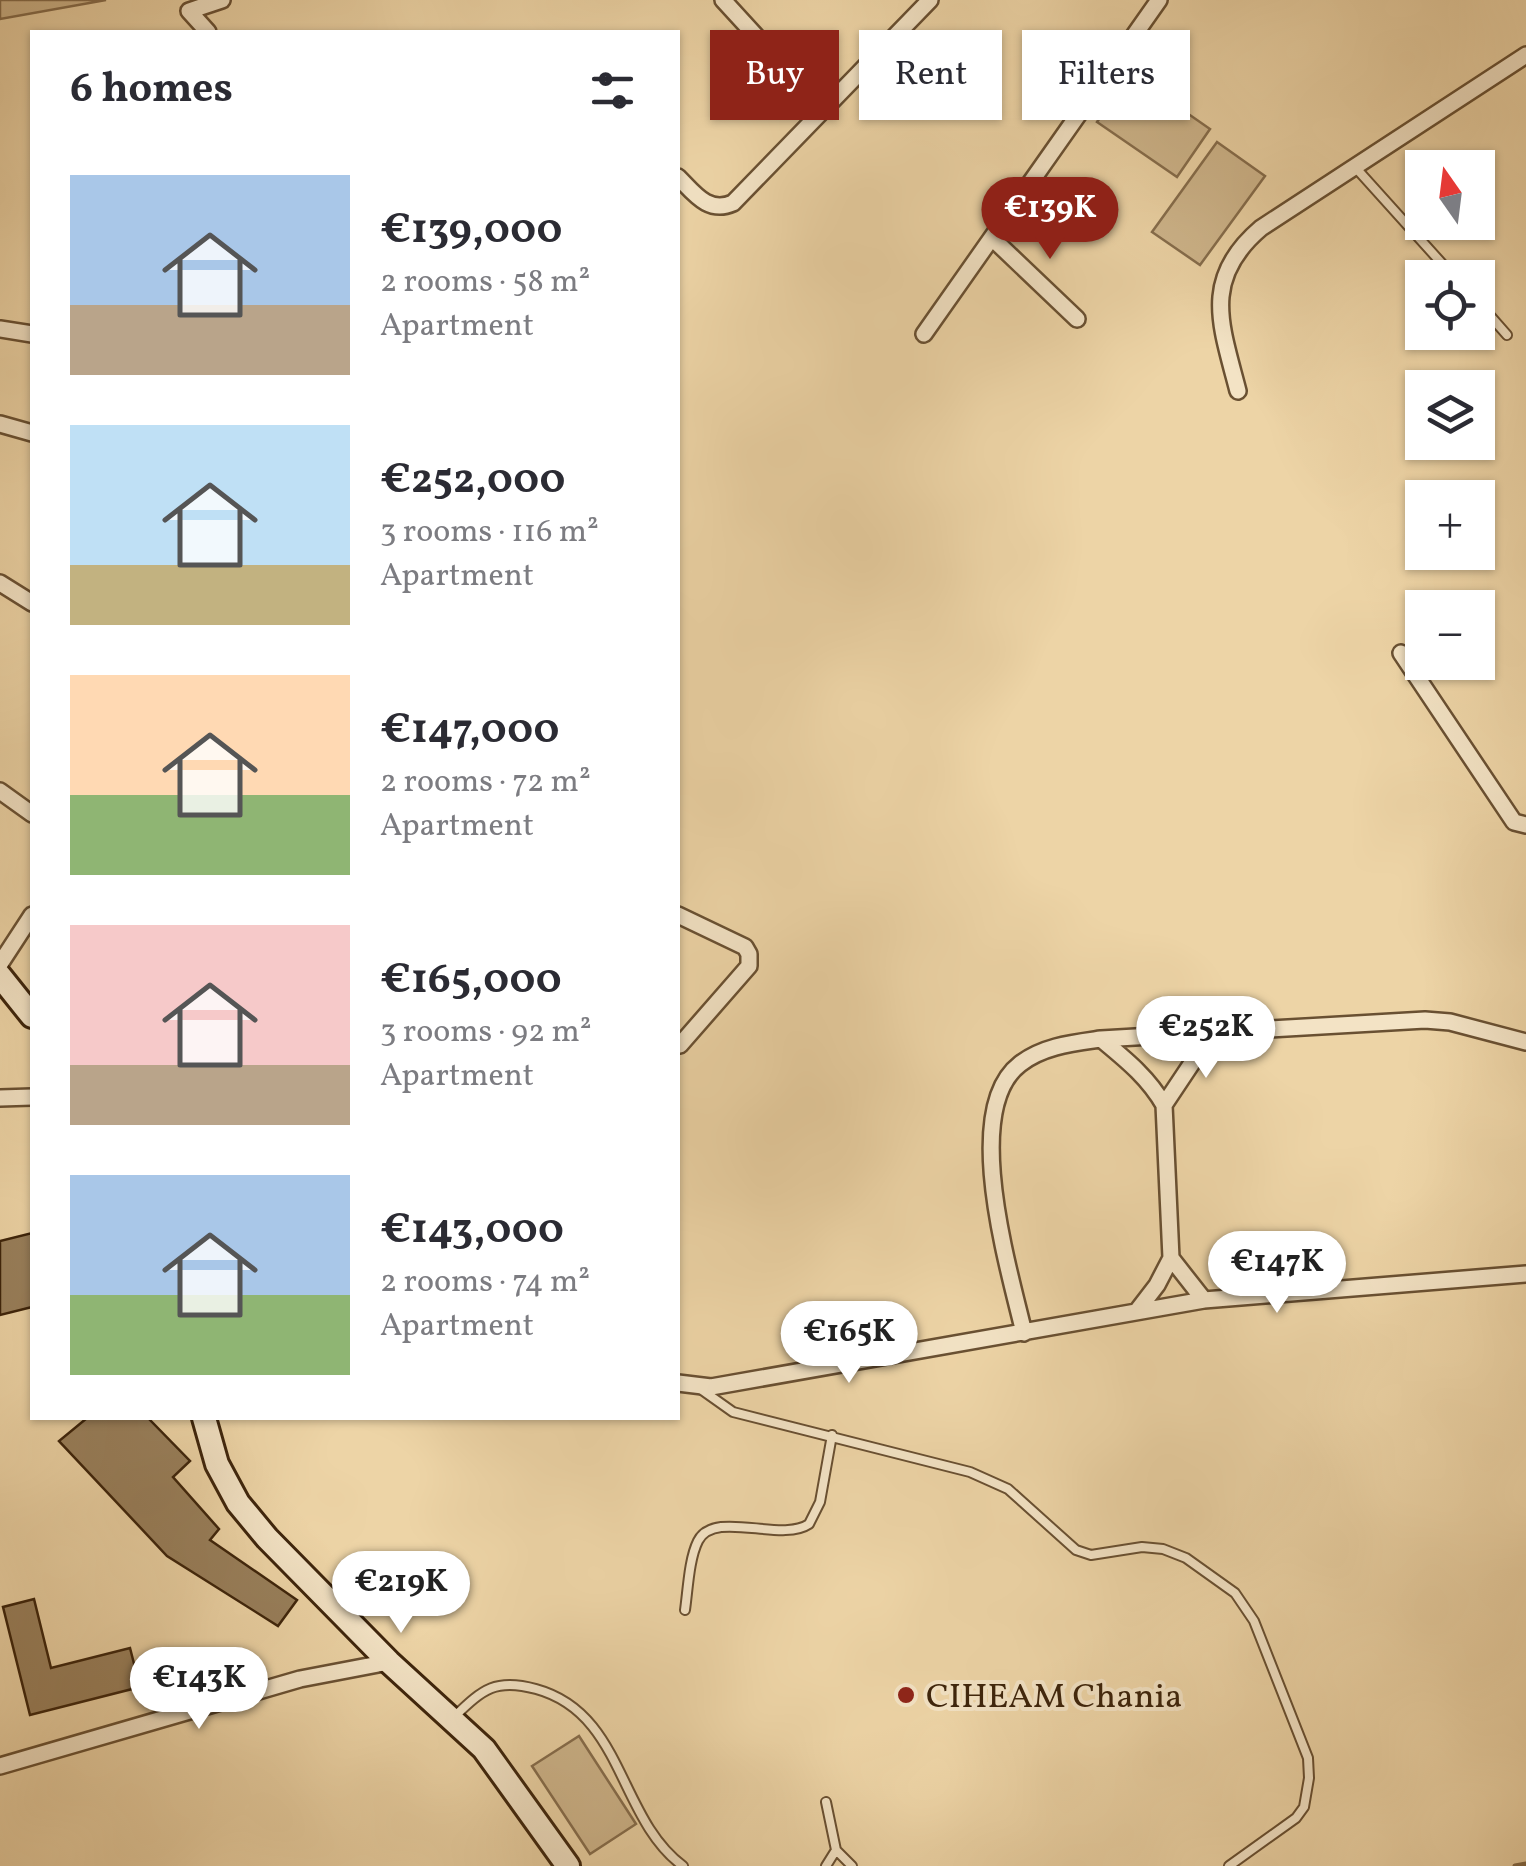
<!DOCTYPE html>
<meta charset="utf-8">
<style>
body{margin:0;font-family:Vollkorn,serif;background:#f2f2f3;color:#2b2b33;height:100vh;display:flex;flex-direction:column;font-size:38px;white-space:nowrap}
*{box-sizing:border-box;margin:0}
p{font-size:32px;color:#7c7c81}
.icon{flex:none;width:55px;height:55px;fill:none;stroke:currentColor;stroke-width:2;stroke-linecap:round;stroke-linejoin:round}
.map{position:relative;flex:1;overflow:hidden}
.drawer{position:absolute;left:30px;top:30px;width:650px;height:1390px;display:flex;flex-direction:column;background:#fff;border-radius:0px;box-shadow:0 2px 8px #0004}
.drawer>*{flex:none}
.banner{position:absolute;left:710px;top:30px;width:665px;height:90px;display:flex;gap:20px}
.needle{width:65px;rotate:346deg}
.tools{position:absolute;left:1405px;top:150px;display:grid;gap:20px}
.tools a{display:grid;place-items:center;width:90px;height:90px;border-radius:0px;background:#fff;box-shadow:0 2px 8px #0004;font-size:50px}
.price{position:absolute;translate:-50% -85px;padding:0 22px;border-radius:35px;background:#fff;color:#222;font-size:32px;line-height:65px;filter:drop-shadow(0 2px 5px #0008)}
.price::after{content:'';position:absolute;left:50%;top:60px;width:30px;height:22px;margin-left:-15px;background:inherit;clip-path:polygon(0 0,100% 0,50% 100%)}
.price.on{background:#8f2418;color:#fff}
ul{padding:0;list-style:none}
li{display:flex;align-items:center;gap:30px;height:250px;padding:0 40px}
li span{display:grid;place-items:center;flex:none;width:280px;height:200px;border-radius:0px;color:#555}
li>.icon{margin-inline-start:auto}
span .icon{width:120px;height:120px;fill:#fffc;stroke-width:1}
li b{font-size:42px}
h2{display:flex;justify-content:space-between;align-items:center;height:120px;padding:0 40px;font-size:42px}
.chip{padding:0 35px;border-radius:0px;background:#fff;box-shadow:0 2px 8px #0004;font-size:35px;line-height:90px}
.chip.on{background:#8f2418;color:#fff}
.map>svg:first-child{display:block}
</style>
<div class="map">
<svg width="1526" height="1866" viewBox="0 0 1526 1866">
<rect width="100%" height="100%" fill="#edd4a6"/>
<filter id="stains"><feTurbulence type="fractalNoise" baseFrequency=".002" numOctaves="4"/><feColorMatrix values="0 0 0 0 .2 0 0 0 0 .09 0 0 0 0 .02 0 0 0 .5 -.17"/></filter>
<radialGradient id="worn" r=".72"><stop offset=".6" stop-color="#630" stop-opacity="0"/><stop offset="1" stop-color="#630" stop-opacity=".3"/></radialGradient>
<path fill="#cfb68c" stroke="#866d4c" stroke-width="2.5" d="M 0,0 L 106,0 L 0,19 Z
M 1131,74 L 1210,129 L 1177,177 L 1097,122 Z
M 1217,142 L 1265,176 L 1200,265 L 1152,232 Z
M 579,1736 L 636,1824 L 590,1854 L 532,1766 Z"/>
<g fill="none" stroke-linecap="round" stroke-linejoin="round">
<path stroke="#836a48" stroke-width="5" d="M 1515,1866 L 1526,1864"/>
</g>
<path fill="#99805c" stroke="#3d240b" stroke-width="2.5" d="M 32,1233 L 32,1307 L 0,1315 L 0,1241 Z
M 87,1418 L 148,1418 L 190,1461 L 173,1477 L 219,1529 L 210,1540 L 297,1600 L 278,1626 L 167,1556 L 59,1441 Z
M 34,1599 L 51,1668 L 130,1648 L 140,1687 L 30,1715 L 3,1607 Z"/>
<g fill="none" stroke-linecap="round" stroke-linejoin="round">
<g stroke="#695032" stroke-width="12">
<path id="lane" d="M 1355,167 L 1455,278
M 1478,302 L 1507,335
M 702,1390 L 733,1412 L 970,1472 L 1008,1489 L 1076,1550 L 1091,1555 L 1142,1547 L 1163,1549 L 1186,1558 L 1235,1593 L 1254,1621 L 1308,1758 L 1309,1778 L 1304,1807 L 1296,1818 L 1229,1866
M 685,1610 C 688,1589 689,1559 698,1541 C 714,1509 781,1543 809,1524 L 820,1502 L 832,1435
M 455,1716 C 483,1689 496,1678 536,1689 C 624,1713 618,1818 683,1866
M 826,1802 L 836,1850 L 826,1866
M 836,1850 L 852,1866"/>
</g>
<g stroke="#695032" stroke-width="20">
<path id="street" d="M 723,0 L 756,36 L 829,104
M 208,32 L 189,11 L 222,0
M 678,177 C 694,193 708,214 733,203 L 930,0
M 992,238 L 1077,319
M 0,329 L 32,334
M 924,334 L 1159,0
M 1238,391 C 1221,325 1201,279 1261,228 L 1526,55
M 0,424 L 32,433
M 0,583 L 32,603
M 1401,653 L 1514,822 L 1526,825
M 0,791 L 32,814
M 678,915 L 745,947 L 749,954 L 749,966 L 680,1045
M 0,964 L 32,915
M 1101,1039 C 1125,1059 1148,1077 1164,1105 L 1171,1258 L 1157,1285 L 1137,1311
M 0,1098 L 32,1097
M 1164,1105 L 1212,1033
M 1171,1258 L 1204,1300
M 1024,1333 C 1010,1272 960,1110 1020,1064 C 1043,1046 1073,1043 1101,1039 L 1425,1020 L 1450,1022 L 1526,1042
M 678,1383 L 711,1387 L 1204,1300 L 1526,1274
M 0,1766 L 300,1679 L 389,1662"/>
</g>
<g stroke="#3d240b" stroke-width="28">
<path id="secondary" d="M 0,976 L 32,1016
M 204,1418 L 217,1464 L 238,1503 L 267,1538 L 389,1662 L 484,1749 L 568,1866"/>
</g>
<use href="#lane" stroke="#f3e3c5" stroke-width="8"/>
<use href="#street" stroke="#f3e3c5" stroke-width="15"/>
<use href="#secondary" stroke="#f3e3c5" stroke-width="22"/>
</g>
<circle fill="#8f2418" stroke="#f3e3c5" stroke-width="4" cx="906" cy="1695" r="10"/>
<g text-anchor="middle" stroke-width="8" stroke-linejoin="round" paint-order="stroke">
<g font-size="35" fill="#3d240b" stroke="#f3e3c5" text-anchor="start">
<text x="926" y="1707">CIHEAM Chania</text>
</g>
</g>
<rect width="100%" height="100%" filter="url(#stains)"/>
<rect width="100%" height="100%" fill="url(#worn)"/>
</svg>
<div class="tools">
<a><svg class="needle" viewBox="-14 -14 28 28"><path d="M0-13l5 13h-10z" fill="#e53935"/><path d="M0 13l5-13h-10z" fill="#7c7c81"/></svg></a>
<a><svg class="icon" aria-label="locate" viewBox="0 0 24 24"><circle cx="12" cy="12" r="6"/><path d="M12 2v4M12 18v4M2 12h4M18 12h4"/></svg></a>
<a><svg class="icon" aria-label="layers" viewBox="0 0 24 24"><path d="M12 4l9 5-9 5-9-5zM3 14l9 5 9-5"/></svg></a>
<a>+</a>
<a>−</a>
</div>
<b class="price on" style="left:1050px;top:262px">€139K</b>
<b class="price" style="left:1206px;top:1081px">€252K</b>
<b class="price" style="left:1277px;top:1316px">€147K</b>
<b class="price" style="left:849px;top:1386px">€165K</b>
<b class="price" style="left:401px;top:1636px">€219K</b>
<b class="price" style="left:199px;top:1732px">€143K</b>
<div class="banner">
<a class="chip on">Buy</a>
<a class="chip">Rent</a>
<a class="chip">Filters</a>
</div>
<section class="drawer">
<h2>6 homes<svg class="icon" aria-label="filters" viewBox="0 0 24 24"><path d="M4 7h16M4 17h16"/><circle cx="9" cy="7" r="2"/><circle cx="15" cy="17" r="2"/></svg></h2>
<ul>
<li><span style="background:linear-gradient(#a9c7e8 65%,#b9a48a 0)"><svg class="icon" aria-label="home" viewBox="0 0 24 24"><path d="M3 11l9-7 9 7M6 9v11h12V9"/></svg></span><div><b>€139,000</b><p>2 rooms · 58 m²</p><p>Apartment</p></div></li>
<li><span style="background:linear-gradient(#bfe0f5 70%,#c2b280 0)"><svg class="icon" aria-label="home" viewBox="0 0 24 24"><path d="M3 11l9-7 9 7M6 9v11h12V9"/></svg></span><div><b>€252,000</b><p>3 rooms · 116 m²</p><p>Apartment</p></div></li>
<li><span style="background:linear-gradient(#ffd9b3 60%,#8fb573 0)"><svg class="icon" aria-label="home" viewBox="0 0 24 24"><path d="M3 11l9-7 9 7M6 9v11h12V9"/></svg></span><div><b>€147,000</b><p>2 rooms · 72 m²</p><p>Apartment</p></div></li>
<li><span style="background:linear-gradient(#f6c9c9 70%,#b9a48a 0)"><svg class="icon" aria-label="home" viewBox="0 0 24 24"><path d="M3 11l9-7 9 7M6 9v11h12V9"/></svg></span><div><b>€165,000</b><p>3 rooms · 92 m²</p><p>Apartment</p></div></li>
<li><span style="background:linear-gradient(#a9c7e8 60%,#8fb573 0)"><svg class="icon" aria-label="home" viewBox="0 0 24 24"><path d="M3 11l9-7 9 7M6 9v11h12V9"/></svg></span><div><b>€143,000</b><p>2 rooms · 74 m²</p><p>Apartment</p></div></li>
</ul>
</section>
</div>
